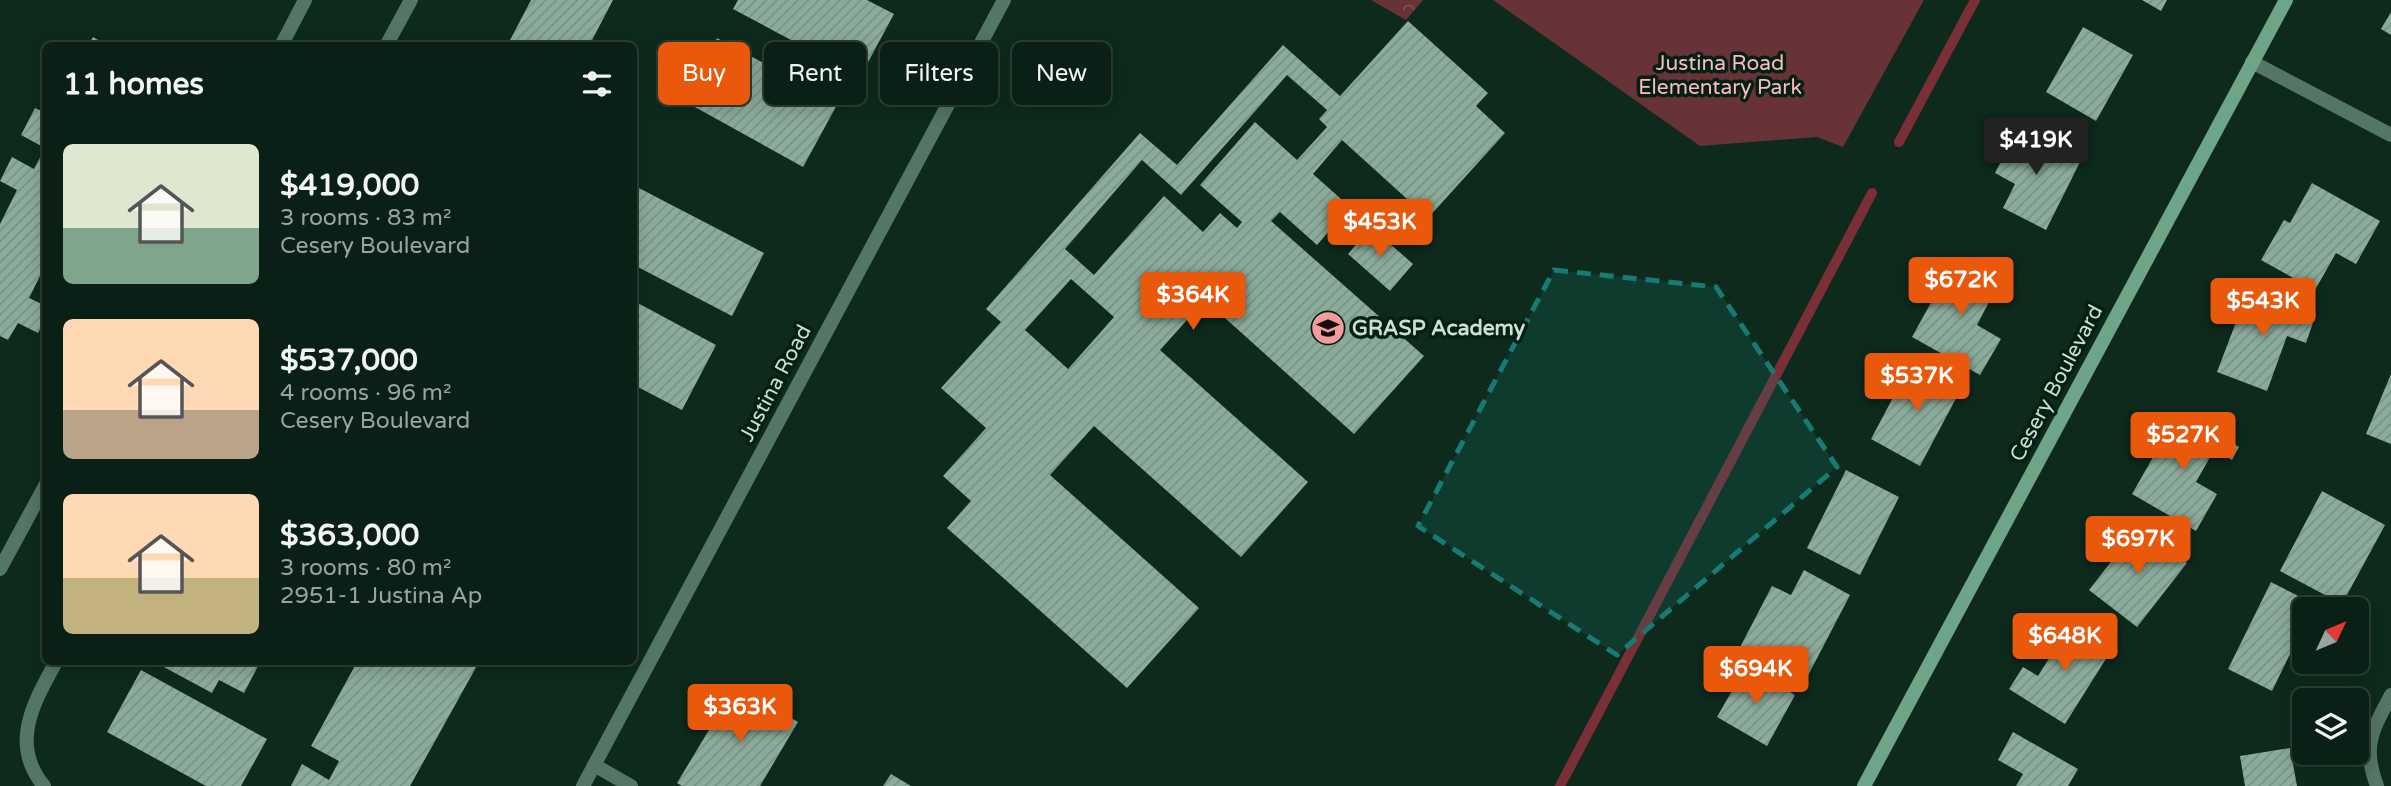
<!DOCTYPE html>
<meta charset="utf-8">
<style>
body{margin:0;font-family:"Varela Round",sans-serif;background:#182d23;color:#f1f3f6;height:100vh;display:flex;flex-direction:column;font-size:26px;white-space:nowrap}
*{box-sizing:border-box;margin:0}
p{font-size:23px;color:#99a3a1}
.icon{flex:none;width:38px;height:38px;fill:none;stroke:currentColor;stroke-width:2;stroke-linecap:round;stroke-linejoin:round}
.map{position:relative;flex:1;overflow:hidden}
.side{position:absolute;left:42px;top:42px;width:595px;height:623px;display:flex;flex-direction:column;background:#0a2016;border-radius:10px;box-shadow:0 4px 18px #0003,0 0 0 2px #2a3e35}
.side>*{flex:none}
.top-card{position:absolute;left:658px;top:42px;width:665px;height:63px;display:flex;gap:14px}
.needle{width:46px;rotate:46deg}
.controls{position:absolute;left:2292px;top:597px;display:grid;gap:14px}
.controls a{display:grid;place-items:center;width:77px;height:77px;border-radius:10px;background:#0a2016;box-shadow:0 4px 18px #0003,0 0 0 2px #2a3e35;font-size:35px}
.price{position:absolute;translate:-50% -60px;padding:0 16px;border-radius:7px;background:#ea580c;color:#fff;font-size:23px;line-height:46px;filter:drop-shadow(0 2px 4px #0008)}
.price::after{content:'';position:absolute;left:50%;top:42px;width:21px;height:16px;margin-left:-10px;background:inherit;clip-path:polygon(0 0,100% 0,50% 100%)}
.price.selected{background:#222;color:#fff}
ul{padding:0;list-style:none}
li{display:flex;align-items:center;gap:21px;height:175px;padding:0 21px}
li span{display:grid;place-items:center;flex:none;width:196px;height:140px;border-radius:10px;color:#555}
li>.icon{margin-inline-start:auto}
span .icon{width:84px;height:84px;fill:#fffc;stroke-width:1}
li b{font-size:30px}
h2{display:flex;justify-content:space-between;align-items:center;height:84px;padding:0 21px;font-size:30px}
.tag{padding:0 24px;border-radius:10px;background:#0a2016;box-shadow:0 4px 18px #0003,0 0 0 2px #2a3e35;font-size:24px;line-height:63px}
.tag.selected{background:#ea580c;color:#fff}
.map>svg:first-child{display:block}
</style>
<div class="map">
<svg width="2391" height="786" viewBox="0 0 2391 786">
<defs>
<pattern id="forest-crowns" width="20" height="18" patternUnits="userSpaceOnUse" patternTransform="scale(1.75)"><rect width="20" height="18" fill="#673336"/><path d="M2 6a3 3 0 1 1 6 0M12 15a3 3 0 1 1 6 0" fill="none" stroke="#7c5052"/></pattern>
<pattern id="building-hatch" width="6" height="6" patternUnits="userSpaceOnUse" patternTransform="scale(1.75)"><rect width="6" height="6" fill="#8cac9b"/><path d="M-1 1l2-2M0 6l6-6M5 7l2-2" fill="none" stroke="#789284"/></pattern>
</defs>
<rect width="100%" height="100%" fill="#0d2a1d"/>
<path fill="url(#forest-crowns)" d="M 1371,0 L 1423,0 L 1406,20 Z"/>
<path fill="#673336" d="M 1493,0 L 1924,0 L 1843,147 L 1817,137 L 1700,146 Z"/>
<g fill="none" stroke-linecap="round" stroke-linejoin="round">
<path stroke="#7a2e35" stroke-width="10" d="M 1899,142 L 1975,0
M 1560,786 L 1872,193"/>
</g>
<path fill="url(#building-hatch)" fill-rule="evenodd" d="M 531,0 L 613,0 L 589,46 L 507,46 Z
M 738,0 L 867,0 L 894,14 L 860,77 L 733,9 Z
M 2142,0 L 2167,0 L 2161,11 Z
M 2391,12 L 2391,35 L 2381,29 Z
M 1408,21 L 1488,93 L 1476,106 L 1505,133 L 1428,218 L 1342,140 L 1313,174 L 1350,207 L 1317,245 L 1280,212 L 1271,221 L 1424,356 L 1354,434 L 1205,300 L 1160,350 L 1308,482 L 1241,557 L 1094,426 L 1050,475 L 1199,608 L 1127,688 L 947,528 L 971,501 L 943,476 L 986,428 L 941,388 L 1001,322 L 986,309 L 1140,133 L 1177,165 L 1283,45 L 1340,96 ZM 1287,75 L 1327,110 L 1319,119 L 1327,127 L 1297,160 L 1255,122 L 1200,185 L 1242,222 L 1237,228 L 1220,213 L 1203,232 L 1164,196 L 1094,275 L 1065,249 L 1142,160 L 1181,195 ZM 1071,279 L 1114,317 L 1068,369 L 1025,330 Z
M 2083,27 L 2133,55 L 2096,121 L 2046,92 Z
M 93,37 L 109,46 L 88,46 Z
M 717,38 L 838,103 L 803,167 L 684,101 Z
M 35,108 L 46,113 L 46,279 L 40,276 L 29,298 L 46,306 L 46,317 L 38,333 L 18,323 L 8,340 L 0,336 L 0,224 L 17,190 L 0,181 L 12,157 L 34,169 L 45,148 L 21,135 Z
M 2018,128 L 2081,160 L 2046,230 L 2003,208 L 2015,184 L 1995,173 Z
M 2312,183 L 2380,221 L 2356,264 L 2336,253 L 2315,290 L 2261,260 L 2284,220 L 2290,223 Z
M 637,187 L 764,253 L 732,316 L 634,265 L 634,193 Z
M 1371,227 L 1413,264 L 1390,291 L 1348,254 Z
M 1956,257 L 2000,281 L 1977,325 L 2001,339 L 1980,375 L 1912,337 Z
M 2249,288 L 2316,314 L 2306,343 L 2287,336 L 2267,391 L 2217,372 Z
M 634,301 L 716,345 L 682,410 L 634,385 Z
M 1913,360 L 1962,387 L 1920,466 L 1871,439 Z
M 2391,374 L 2391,444 L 2366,434 Z
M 2179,412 L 2239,447 L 2232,460 L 2214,450 L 2196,482 L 2217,494 L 2196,531 L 2132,494 Z
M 1846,470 L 1899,497 L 1860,575 L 1807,548 Z
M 2322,491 L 2385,525 L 2342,604 L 2280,571 Z
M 2139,526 L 2187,563 L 2137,627 L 2089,590 Z
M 1804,570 L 1850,595 L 1802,687 L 1737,653 L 1772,586 L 1791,595 Z
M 2271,582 L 2314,604 L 2312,609 L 2305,609 L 2305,623 L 2272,691 L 2228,669 Z
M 2072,621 L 2114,646 L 2065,724 L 2009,689 L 2023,667 L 2038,676 Z
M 165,662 L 260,662 L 244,693 L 219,680 L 212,693 L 162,666 Z
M 357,662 L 479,662 L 410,786 L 291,786 L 302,764 L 329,780 L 339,761 L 311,746 Z
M 1746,666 L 1795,695 L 1767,746 L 1717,717 Z
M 141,670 L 267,739 L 241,786 L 206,786 L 107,732 Z
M 736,685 L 798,722 L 760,786 L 682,786 L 677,783 Z
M 2013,732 L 2078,769 L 2068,786 L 2016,786 L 2023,774 L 1998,760 Z
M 2290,748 L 2297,786 L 2245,786 L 2240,756 Z
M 891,774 L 911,786 L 883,786 Z"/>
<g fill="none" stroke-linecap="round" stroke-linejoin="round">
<path stroke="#547664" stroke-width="14" d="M 281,46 L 305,0
M 386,46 L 411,0
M 2252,62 L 2391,135
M 0,569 L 46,484
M 594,765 L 631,786
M 44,786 C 9,744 34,702 56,662
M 583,786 L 1004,0
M 2377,786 C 2362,746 2372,731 2391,695"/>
<path stroke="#6ea589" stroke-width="14" d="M 1864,786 L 2286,0"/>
</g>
<path fill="#187b73" fill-opacity="0.2" stroke="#187b73" stroke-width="5" stroke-dasharray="14 9" stroke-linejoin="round" d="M 1554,270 L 1716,287 L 1837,467 L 1617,655 L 1418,526 Z"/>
<defs>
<g id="school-disc" transform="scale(1.75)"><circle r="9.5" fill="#f59b9e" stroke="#032014"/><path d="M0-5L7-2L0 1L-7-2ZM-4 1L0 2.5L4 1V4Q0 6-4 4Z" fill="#111"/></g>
</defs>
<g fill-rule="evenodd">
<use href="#school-disc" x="1328" y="328"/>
</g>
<g text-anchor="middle" stroke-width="7" stroke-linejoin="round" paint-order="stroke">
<g font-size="21" fill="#ffb9ba" stroke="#032014">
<text x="1720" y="70">Justina Road<tspan x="1720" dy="24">Elementary Park</tspan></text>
</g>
<g font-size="21" font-weight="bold" fill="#cdded4" stroke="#032014" text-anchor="start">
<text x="1352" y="335">GRASP Academy</text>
</g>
<g font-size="21" fill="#cdded4" stroke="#032014">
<text transform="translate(775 383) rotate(-62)" y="7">Justina Road</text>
<text transform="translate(2056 383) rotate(-62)" y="7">Cesery Boulevard</text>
</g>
</g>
</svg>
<div class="controls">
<a><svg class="needle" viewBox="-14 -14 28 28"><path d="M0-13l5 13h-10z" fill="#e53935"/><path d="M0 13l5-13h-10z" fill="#99a3a1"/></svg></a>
<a><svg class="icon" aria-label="layers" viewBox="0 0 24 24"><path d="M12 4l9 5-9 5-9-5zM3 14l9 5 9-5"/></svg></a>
</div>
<b class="price selected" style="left:2036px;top:177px">$419K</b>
<b class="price" style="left:1380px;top:259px">$453K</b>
<b class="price" style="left:1961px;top:317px">$672K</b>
<b class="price" style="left:1193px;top:332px">$364K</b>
<b class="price" style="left:2263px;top:338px">$543K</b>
<b class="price" style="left:1917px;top:413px">$537K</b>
<b class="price" style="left:2183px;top:472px">$527K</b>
<b class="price" style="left:2138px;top:576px">$697K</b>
<b class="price" style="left:2065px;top:673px">$648K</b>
<b class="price" style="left:1756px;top:706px">$694K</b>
<b class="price" style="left:740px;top:744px">$363K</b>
<div class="top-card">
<a class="tag selected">Buy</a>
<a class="tag">Rent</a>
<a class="tag">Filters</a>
<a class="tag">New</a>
</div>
<section class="side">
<h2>11 homes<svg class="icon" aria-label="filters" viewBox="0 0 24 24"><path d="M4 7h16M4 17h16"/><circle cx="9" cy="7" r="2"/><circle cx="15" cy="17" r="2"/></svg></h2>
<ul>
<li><span style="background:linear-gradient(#dfe7d0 60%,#7fa58c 0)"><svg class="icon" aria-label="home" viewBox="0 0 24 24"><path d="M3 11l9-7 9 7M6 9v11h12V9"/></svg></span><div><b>$419,000</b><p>3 rooms · 83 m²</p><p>Cesery Boulevard</p></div></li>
<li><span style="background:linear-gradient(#ffd9b3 65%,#b9a48a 0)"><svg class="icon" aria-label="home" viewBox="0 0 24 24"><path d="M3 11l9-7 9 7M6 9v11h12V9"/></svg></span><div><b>$537,000</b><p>4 rooms · 96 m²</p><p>Cesery Boulevard</p></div></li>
<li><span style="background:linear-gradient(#ffd9b3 60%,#c2b280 0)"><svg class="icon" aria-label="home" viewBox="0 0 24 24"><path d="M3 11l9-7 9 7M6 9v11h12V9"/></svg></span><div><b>$363,000</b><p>3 rooms · 80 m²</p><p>2951-1 Justina Ap</p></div></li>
</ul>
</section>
</div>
